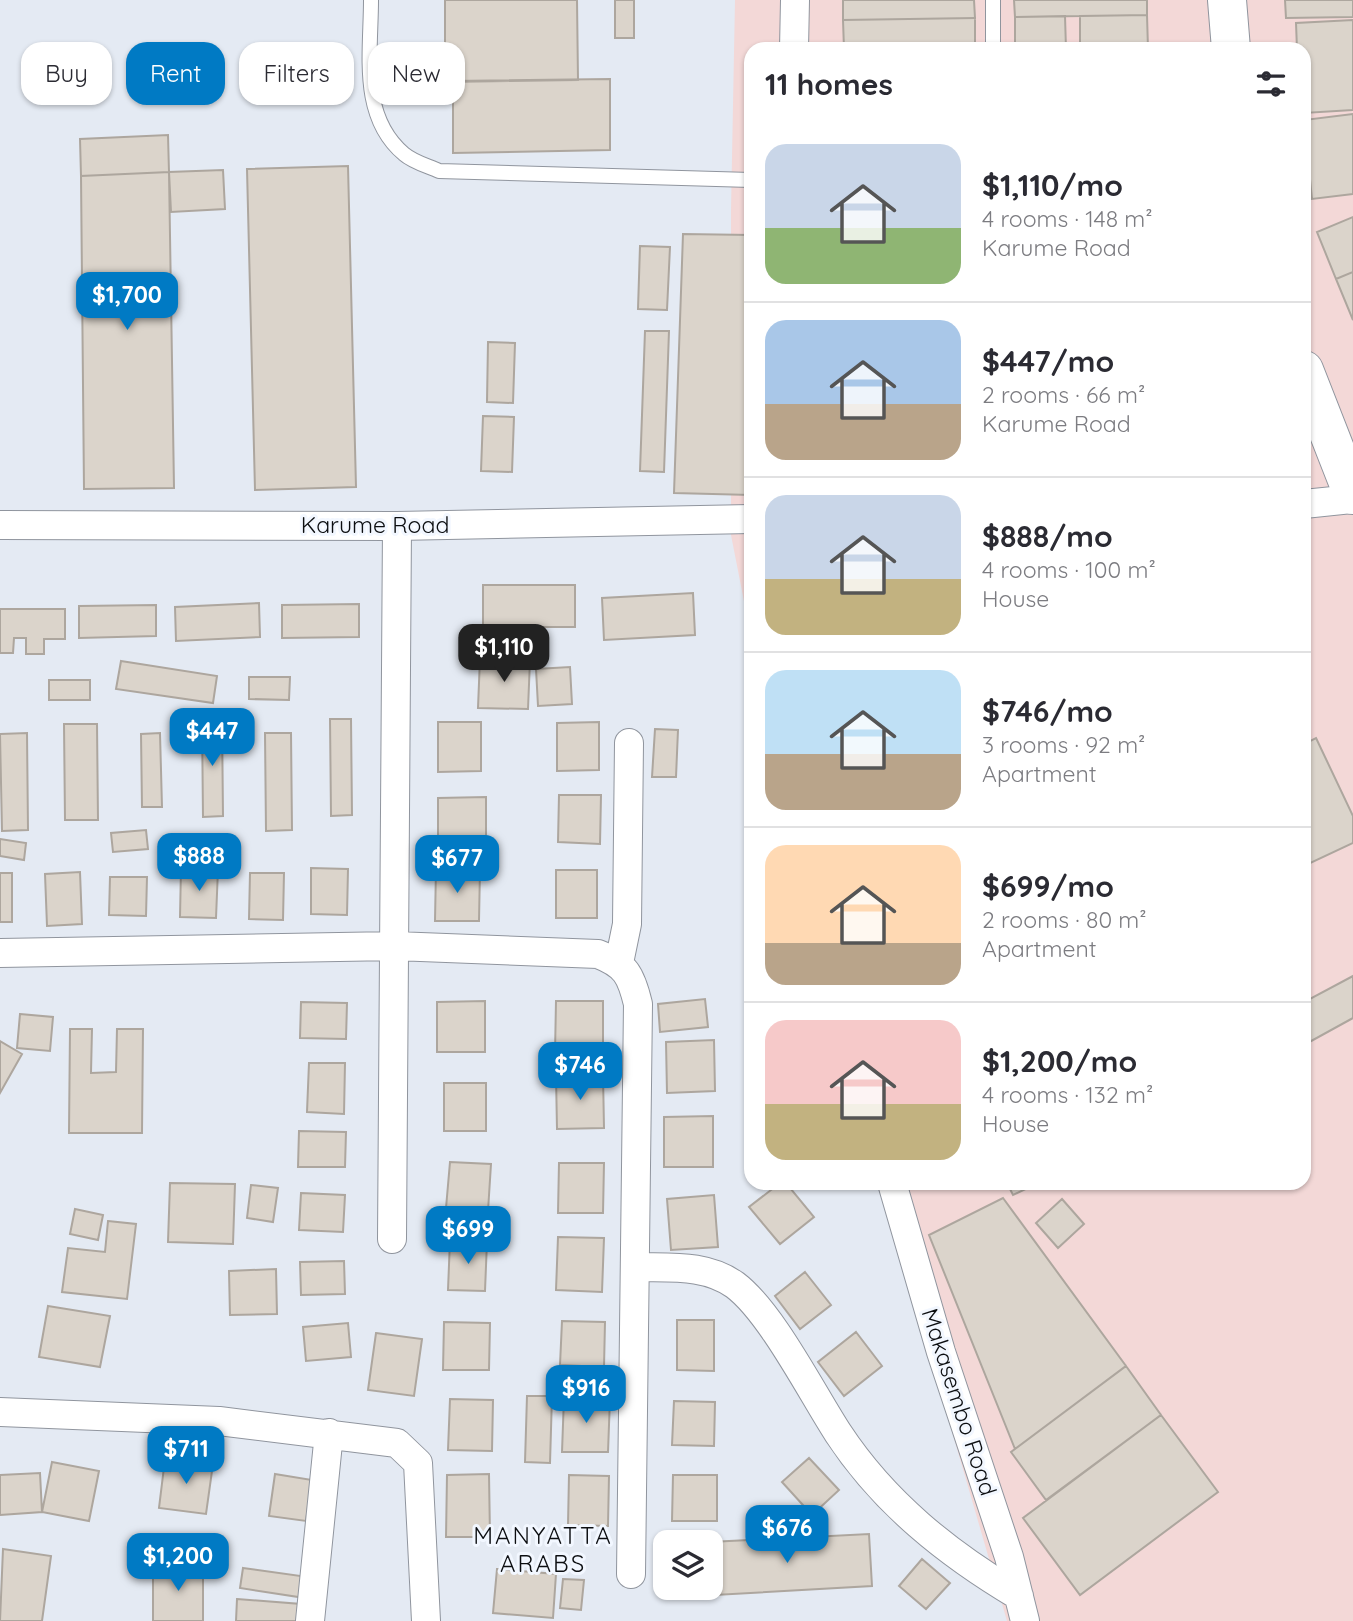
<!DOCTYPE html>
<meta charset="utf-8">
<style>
body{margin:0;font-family:Quicksand,sans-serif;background:#f2f2f3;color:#2b2b33;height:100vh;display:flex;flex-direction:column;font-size:26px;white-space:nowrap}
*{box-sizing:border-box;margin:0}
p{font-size:23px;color:#7c7c81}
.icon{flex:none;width:38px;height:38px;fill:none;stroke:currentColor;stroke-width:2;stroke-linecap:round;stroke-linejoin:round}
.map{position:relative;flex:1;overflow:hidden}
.side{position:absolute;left:744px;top:42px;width:567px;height:1148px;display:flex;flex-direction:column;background:#fff;border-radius:21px;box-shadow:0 2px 5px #0004}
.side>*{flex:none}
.guide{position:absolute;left:21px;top:42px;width:618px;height:63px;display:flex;gap:14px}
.controls{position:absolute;left:653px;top:1530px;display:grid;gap:14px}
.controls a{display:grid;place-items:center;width:70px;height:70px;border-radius:14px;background:#fff;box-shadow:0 2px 5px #0004;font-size:35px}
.price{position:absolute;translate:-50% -60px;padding:0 16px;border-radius:14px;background:#007ac4;color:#fff;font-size:23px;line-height:46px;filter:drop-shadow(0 2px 4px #0008)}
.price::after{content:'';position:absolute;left:50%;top:42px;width:21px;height:16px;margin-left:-10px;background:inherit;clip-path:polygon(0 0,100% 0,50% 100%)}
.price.selected{background:#222;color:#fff}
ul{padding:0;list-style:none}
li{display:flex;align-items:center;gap:21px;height:175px;padding:0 21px}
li+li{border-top:2px solid #e1e1e2}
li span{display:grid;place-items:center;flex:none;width:196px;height:140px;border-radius:21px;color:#555}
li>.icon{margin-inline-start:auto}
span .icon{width:84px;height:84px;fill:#fffc;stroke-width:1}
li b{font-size:30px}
h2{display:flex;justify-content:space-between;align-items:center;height:84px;padding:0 21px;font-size:30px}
.tag{padding:0 24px;border-radius:21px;background:#fff;box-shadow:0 2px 5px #0004;font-size:24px;line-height:63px}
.tag.selected{background:#007ac4;color:#fff}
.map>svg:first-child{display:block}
</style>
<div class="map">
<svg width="1353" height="1621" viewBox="0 0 1353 1621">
<rect width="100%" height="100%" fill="#e4eaf3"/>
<path fill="#f3d8d7" d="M 735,0 L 1353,0 L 1353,1621 L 1007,1621 L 880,1183 L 1304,1183 L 1304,49 L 751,49 L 751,637 L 731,535 L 731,210 Z"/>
<path fill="#dbd4cb" stroke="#ada69e" stroke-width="2" d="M 445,0 L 577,0 L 578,80 L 445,82 Z
M 615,0 L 634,0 L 634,38 L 615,38 Z
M 843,0 L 974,0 L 975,18 L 843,20 Z
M 1014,0 L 1147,0 L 1147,15 L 1015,17 Z
M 1285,0 L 1353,0 L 1353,17 L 1286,18 Z
M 1147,15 L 1148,49 L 1080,49 L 1080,16 Z
M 1065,16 L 1066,49 L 1015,49 L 1015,17 Z
M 975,18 L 975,49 L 844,49 L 843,20 Z
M 1353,20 L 1353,110 L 1304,113 L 1304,49 L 1297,49 L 1296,23 Z
M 610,79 L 610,150 L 453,153 L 453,81 Z
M 1353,114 L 1353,194 L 1312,199 L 1304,120 Z
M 168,135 L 169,172 L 81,176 L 80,139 Z
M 348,166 L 356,487 L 255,490 L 247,169 Z
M 223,170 L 225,209 L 171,212 L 169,172 Z
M 169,172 L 174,488 L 84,489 L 81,176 Z
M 1353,217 L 1353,272 L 1336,279 L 1317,232 Z
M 683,234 L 751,235 L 751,495 L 674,493 Z
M 640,246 L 670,247 L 667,310 L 638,309 Z
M 1353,272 L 1353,320 L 1336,279 Z
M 645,331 L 669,331 L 664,472 L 640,471 Z
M 488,342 L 515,343 L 513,403 L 487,402 Z
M 483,416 L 514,417 L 512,472 L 481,471 Z
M 483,585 L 575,585 L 575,627 L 483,627 Z
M 693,593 L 695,635 L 604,640 L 602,598 Z
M 259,603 L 260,637 L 176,641 L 175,607 Z
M 359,604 L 359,637 L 282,638 L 282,605 Z
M 156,605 L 156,636 L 79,638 L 79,606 Z
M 0,609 L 65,609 L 65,639 L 44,639 L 44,654 L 26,654 L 26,638 L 14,638 L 13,653 L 0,653 Z
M 480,658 L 530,660 L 528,709 L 478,708 Z
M 121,661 L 217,676 L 213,703 L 116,689 Z
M 570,667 L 572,704 L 538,706 L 536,669 Z
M 249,677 L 290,677 L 289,700 L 249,699 Z
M 49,680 L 90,680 L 90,700 L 49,700 Z
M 202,719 L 222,719 L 223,816 L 203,817 Z
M 330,719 L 351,719 L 352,815 L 331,816 Z
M 438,722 L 481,722 L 481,771 L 438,772 Z
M 599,722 L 599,770 L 557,771 L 557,723 Z
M 64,724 L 97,724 L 98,820 L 65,820 Z
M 655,729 L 678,730 L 676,777 L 652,777 Z
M 27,733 L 28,830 L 2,831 L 0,734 Z
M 160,733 L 162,807 L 142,807 L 141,734 Z
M 265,733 L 291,733 L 292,830 L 266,831 Z
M 1316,738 L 1353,816 L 1353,843 L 1304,866 L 1304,744 Z
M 559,795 L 601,795 L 600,844 L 558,842 Z
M 486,797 L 486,845 L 438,845 L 438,798 Z
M 146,830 L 148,849 L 113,852 L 111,833 Z
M 0,839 L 26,843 L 24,860 L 0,856 Z
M 181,868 L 218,869 L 216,918 L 180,917 Z
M 311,868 L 348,869 L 347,915 L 311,914 Z
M 436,868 L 480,869 L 479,921 L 435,921 Z
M 556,870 L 597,870 L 597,918 L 556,918 Z
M 80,872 L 82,924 L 47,926 L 45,874 Z
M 0,873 L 12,873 L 12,922 L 0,922 Z
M 250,873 L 284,873 L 283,920 L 249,919 Z
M 110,877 L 147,877 L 146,916 L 109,915 Z
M 1353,976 L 1353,1018 L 1304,1045 L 1304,1002 Z
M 705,999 L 708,1027 L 660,1032 L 658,1004 Z
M 485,1001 L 485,1052 L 437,1052 L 437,1002 Z
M 556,1001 L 603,1001 L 603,1053 L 555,1053 Z
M 301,1002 L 347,1003 L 346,1039 L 300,1038 Z
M 20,1014 L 53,1017 L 50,1051 L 17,1048 Z
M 70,1029 L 92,1029 L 91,1073 L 116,1072 L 117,1029 L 143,1029 L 142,1133 L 69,1133 Z
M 714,1040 L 715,1091 L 667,1093 L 666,1042 Z
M 0,1041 L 22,1054 L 0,1093 Z
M 309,1063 L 345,1063 L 344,1114 L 307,1112 Z
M 603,1075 L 604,1128 L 557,1129 L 556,1076 Z
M 444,1083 L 486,1083 L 486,1131 L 444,1131 Z
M 713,1116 L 713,1167 L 664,1167 L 664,1117 Z
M 299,1131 L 346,1132 L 345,1167 L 298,1167 Z
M 450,1162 L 491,1164 L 488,1211 L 446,1208 Z
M 559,1163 L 604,1163 L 603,1213 L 558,1213 Z
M 170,1183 L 235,1184 L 233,1244 L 168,1242 Z
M 780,1183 L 786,1183 L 814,1217 L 780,1244 L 749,1207 Z
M 1007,1183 L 1038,1183 L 1013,1195 Z
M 251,1185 L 278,1188 L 273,1222 L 247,1218 Z
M 301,1193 L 345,1195 L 343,1232 L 299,1230 Z
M 714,1195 L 718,1247 L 671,1250 L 667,1199 Z
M 1003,1198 L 1126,1366 L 1015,1449 L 929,1235 Z
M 1062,1199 L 1084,1224 L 1058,1248 L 1036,1223 Z
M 75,1209 L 103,1215 L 98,1240 L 70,1234 Z
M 108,1221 L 136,1224 L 127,1299 L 62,1292 L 68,1248 L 105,1252 Z
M 558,1237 L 604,1238 L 602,1292 L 556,1290 Z
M 450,1240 L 487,1241 L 485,1291 L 448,1290 Z
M 344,1261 L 345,1294 L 301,1295 L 300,1262 Z
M 276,1269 L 277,1314 L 230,1315 L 229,1271 Z
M 805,1272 L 831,1305 L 800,1329 L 775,1296 Z
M 48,1306 L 110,1316 L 100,1367 L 39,1357 Z
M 677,1320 L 714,1320 L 714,1371 L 677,1370 Z
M 562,1321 L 605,1322 L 604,1367 L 560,1365 Z
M 444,1322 L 490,1323 L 489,1370 L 443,1370 Z
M 348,1323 L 351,1357 L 306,1361 L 303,1327 Z
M 856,1332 L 882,1366 L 844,1396 L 818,1362 Z
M 376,1333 L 422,1339 L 414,1396 L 368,1390 Z
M 1126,1366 L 1161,1415 L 1046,1500 L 1011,1452 Z
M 527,1396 L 552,1396 L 550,1463 L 525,1462 Z
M 564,1397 L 610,1398 L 608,1452 L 562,1452 Z
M 450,1399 L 493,1400 L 492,1451 L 448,1450 Z
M 674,1401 L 715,1402 L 714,1446 L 672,1445 Z
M 1161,1415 L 1218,1492 L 1080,1595 L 1023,1518 Z
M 809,1458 L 839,1490 L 812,1515 L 782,1482 Z
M 165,1459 L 213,1464 L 206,1514 L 159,1508 Z
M 52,1462 L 99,1471 L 89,1521 L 42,1512 Z
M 40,1473 L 42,1512 L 0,1515 L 0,1475 Z
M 275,1474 L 312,1480 L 306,1521 L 269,1516 Z
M 489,1474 L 490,1537 L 446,1537 L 447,1475 Z
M 569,1475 L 609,1476 L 608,1526 L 568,1525 Z
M 673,1475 L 717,1475 L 717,1521 L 672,1521 Z
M 869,1534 L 872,1586 L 679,1597 L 679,1587 L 710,1587 L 710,1542 Z
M 3,1549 L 51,1556 L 42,1621 L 0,1621 Z
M 922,1559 L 950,1583 L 926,1609 L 899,1586 Z
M 203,1564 L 203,1621 L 153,1621 L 153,1565 Z
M 243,1568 L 308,1577 L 305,1598 L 240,1588 Z
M 497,1569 L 556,1574 L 553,1618 L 493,1613 Z
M 563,1579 L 584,1580 L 581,1610 L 560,1608 Z
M 237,1599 L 301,1604 L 299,1621 L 236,1621 Z"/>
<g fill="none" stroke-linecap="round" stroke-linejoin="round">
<g stroke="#90959e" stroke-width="16">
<path id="lane" d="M 371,0 C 371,53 359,116 404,154 C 413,162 428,166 439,171 L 751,180
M 993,0 L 993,49"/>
</g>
<g stroke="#90959e" stroke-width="30">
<path id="street" d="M 794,49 L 795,0
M 1304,504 L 1353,499
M 0,525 L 397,526 L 751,519
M 0,953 L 395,946 L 598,954 C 626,965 631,975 638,1004 L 631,1574
M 619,963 L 627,924 L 629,743
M 892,1183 L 941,1352 L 1009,1557 L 1025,1621
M 392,1239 L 397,526
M 637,1267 C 670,1268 706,1264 735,1285 C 771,1312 812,1393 838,1433 C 884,1503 948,1554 1019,1596
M 0,1412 L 219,1421 L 397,1443 L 418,1463 L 426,1621
M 310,1621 L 329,1433"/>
</g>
<g stroke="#90959e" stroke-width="40">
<path id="highway" d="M 1227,0 L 1231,49
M 1304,370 L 1353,495"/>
</g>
<use href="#lane" stroke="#fff" stroke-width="14"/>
<use href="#street" stroke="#fff" stroke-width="28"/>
<use href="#highway" stroke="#fff" stroke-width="38"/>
</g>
<g text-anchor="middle" stroke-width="6" stroke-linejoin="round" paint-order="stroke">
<g font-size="23" fill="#0c0e11" stroke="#f2f7ff">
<text x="375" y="533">Karume Road</text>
<text transform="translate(959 1402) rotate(72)" y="8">Makasembo Road</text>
</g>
<g font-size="24" letter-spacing="2" fill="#0c0e11" stroke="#f2f7ff">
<text x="543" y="1544">MANYATTA<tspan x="543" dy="28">ARABS</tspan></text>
</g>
</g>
</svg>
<div class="controls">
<a><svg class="icon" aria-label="layers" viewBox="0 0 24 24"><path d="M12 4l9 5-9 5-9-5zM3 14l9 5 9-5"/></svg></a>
</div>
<b class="price" style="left:127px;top:332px">$1,700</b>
<b class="price selected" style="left:504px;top:684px">$1,110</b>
<b class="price" style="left:212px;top:768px">$447</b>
<b class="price" style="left:199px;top:893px">$888</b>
<b class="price" style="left:457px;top:895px">$677</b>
<b class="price" style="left:580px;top:1102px">$746</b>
<b class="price" style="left:468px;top:1266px">$699</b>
<b class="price" style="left:586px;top:1425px">$916</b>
<b class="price" style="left:186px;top:1486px">$711</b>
<b class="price" style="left:787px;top:1565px">$676</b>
<b class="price" style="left:178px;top:1593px">$1,200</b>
<div class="guide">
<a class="tag">Buy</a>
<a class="tag selected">Rent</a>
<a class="tag">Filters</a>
<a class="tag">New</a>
</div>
<section class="side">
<h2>11 homes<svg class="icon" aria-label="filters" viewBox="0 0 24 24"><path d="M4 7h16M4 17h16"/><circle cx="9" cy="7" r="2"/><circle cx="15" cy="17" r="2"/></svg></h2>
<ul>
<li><span style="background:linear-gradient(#c9d6e8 60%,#8fb573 0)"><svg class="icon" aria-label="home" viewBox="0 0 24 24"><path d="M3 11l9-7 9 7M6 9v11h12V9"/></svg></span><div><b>$1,110/mo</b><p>4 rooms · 148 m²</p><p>Karume Road</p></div></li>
<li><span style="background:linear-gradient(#a9c7e8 60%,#b9a48a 0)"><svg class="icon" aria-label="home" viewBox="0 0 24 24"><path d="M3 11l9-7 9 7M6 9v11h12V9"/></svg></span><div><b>$447/mo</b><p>2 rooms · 66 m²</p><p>Karume Road</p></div></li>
<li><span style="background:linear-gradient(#c9d6e8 60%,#c2b280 0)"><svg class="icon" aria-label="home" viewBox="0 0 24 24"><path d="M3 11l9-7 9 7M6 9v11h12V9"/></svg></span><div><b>$888/mo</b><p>4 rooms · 100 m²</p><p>House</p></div></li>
<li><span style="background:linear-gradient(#bfe0f5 60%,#b9a48a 0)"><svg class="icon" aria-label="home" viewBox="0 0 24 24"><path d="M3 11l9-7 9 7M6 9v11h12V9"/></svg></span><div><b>$746/mo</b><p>3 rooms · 92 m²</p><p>Apartment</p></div></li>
<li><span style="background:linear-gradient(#ffd9b3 70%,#b9a48a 0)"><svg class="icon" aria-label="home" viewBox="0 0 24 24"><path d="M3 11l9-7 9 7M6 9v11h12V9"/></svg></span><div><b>$699/mo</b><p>2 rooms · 80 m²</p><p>Apartment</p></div></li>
<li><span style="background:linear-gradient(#f6c9c9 60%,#c2b280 0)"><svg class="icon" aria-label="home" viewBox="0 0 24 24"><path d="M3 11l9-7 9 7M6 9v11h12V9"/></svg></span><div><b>$1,200/mo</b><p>4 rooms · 132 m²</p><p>House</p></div></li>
</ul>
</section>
</div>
